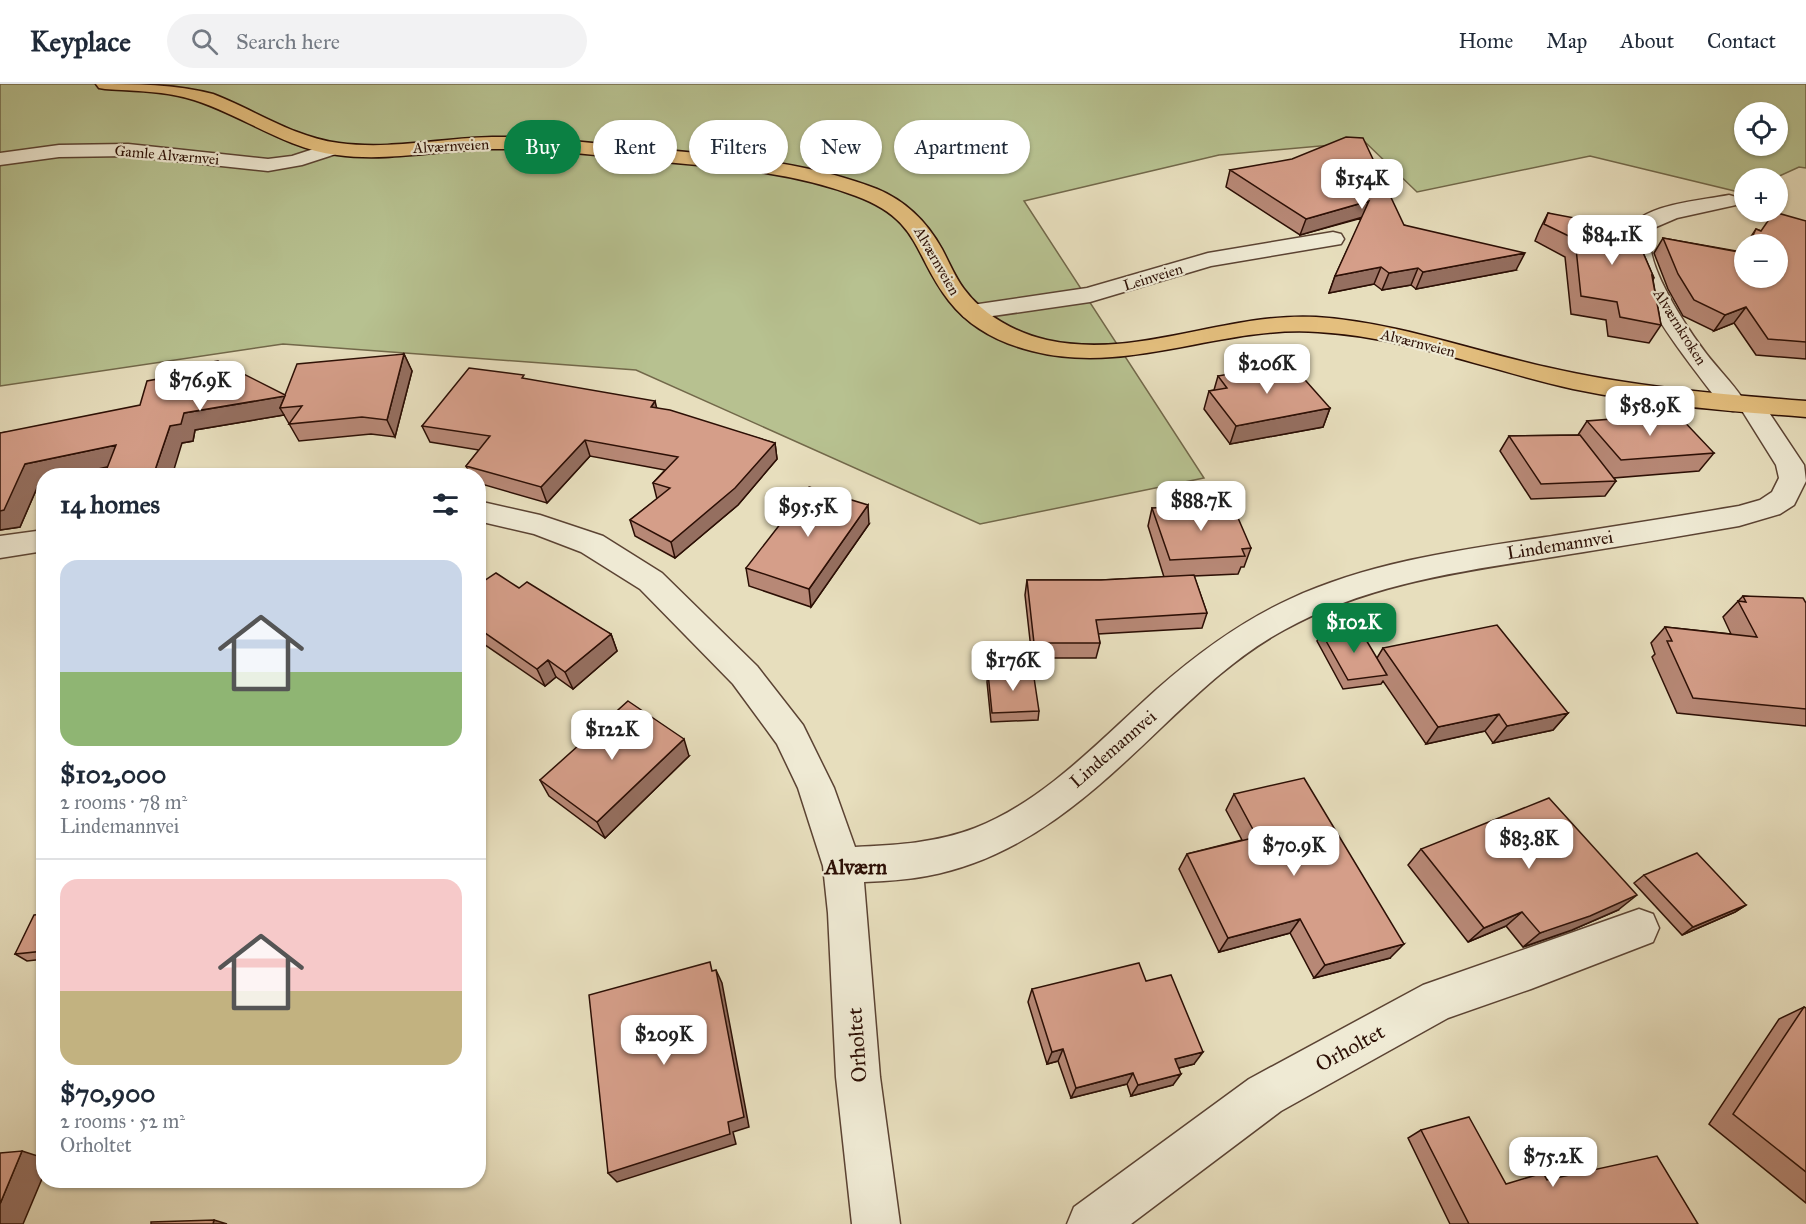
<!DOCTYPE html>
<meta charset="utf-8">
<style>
body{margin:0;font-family:"IM FELL Great Primer",serif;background:#f2f2f3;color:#1f2937;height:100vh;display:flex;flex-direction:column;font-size:22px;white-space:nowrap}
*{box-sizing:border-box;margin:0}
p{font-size:20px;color:#747a83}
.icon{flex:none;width:33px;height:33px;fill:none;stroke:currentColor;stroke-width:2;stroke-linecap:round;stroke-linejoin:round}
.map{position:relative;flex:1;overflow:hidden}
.details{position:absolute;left:36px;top:384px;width:450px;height:720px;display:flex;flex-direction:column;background:#fff;border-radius:24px;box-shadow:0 2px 4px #0004}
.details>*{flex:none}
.hud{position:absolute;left:504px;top:36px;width:570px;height:54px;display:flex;gap:12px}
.tools{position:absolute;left:1734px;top:18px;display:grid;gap:12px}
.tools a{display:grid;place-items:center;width:54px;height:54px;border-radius:50%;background:#fff;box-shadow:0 2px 4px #0004;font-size:30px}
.price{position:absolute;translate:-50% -51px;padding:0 14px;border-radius:12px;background:#fff;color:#222;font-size:20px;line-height:39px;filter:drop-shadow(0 2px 3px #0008)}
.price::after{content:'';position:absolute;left:50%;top:36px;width:18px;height:14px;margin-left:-9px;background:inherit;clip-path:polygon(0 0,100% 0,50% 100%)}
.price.current{background:#0b8043;color:#fff}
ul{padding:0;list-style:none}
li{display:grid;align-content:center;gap:12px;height:318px;padding:0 24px}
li+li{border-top:2px solid #e0e1e3}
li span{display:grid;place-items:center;height:186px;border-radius:18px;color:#555}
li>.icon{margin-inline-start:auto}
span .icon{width:108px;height:108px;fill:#fffc;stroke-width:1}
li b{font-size:26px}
h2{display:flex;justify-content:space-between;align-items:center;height:72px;padding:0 24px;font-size:26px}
.pill{padding:0 21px;border-radius:27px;background:#fff;box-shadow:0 2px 4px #0004;font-size:21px;line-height:54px}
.pill.current{background:#0b8043;color:#fff}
header{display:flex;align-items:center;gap:36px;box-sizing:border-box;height:84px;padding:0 30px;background:#fff;border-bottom:2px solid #e0e1e3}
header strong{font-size:28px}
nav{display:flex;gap:33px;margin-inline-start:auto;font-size:21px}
.search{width:420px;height:54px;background:#f2f2f3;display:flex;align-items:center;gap:15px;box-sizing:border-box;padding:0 21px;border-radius:33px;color:#747a83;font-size:22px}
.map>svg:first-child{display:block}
</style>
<header>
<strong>Keyplace</strong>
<div class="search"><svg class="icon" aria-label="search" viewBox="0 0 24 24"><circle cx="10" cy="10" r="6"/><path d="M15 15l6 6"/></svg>Search here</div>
<nav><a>Home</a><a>Map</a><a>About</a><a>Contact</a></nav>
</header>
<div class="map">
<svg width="1806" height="1140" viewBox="0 0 1806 1140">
<rect width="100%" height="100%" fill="#e7debd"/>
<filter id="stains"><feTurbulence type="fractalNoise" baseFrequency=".00333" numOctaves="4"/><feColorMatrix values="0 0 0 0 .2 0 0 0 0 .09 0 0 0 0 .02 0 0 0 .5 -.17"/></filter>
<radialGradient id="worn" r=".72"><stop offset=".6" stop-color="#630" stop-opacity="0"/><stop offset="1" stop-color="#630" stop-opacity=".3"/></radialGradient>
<path fill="#b7c190" stroke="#72684a" stroke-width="1.5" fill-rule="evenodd" d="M 0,0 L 1806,0 L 1806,84 L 1799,83 L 1775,94 L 1744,94 L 1743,109 L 1590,72 L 1417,108 L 1365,58 L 1219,71 L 1024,117 L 1204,394 L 980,440 L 636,286 L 283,260 L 0,302 ZM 1744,28 L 1778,28 L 1778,62 L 1744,62 Z"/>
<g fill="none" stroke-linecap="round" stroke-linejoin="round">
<g stroke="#5b4333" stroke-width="3">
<path id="minor" d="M 332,59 L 339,61 L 342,65 L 339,69 L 302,81 L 268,87 L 128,72 L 59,73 L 0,81 L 0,69 L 59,61 L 128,60 L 268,75 L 292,72 Z
M 1729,111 L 1736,113 L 1739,117 L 1736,121 L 1677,134 L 1656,143 C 1632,165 1690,248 1705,268 C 1717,284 1732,298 1743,315 L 1751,313 L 1760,315 L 1804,381 L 1806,397 L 1794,421 L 1780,430 L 1739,442 C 1675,453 1611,464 1546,474 C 1456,488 1365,501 1284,546 C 1238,571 1200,607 1162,643 C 1093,709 1024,774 927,792 C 906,796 885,797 864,798 L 880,993 L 900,1140 L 852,1140 L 836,993 L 828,829 L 823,782 L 798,704 L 777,660 L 733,600 L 640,505 L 581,468 L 534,450 L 478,437 L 478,417 L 540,431 L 603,452 L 662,489 L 757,582 L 803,641 L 834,704 L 855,763 C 896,761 936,759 975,744 C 1046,716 1101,655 1157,605 C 1198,569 1240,538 1290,515 C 1370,478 1459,466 1546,453 C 1610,443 1675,433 1739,422 L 1760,416 L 1772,408 L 1779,394 L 1776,381 L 1741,325 L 1733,327 L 1724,325 C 1703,294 1592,169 1640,134 C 1662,119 1703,116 1729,111 Z
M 1333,148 L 1341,150 L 1344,155 L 1341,160 L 1211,182 L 1090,218 L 972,235 L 964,233 L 960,228 L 964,223 L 972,221 L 1087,204 L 1208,169 Z
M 44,446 L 44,467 L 0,474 L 0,452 Z
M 1639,825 L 1653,830 L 1659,844 L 1653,858 L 1531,905 L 1448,934 L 1281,1027 L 1131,1140 L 1067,1140 L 1074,1123 L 1249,995 L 1423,901 Z"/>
</g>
<g stroke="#2c0f05" stroke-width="3">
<path id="major" d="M 96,0 C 136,0 175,0 213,10 C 255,26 293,53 339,59 C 390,66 441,54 492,53 C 544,52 595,60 646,64 C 723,72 803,76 877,105 C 906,117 927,138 942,165 C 949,178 955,193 964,205 C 983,231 1016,249 1047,256 C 1137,276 1226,228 1316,233 C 1394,238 1470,266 1546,283 C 1632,303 1718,310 1806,317 L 1806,333 C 1728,327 1650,321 1573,305 C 1489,286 1405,253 1318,248 C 1221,241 1129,292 1032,267 C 1000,259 970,244 949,217 C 913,171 921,136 856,112 C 788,86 715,83 643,76 C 592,71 541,64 490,65 C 439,66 388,78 337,71 C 284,64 244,32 194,16 C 166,7 134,7 105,5 L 99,4 Z"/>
</g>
<use href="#minor" fill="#efead4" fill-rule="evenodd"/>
<use href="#major" fill="#e4bf7e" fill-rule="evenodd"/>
</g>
<path fill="#b78876" stroke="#2c0f05" stroke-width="1.5" d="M 1230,86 L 1404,141 L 1516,186 L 1416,205 L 1411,201 L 1382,206 L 1374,200 L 1329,209 L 1335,192 L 1362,134 L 1300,151 L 1226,103 Z
M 1548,129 L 1638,157 L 1654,194 L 1653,196 L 1661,241 L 1649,259 L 1608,252 L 1606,236 L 1571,230 L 1565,173 L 1535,157 L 1539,147 Z
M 1806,137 L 1806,275 L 1756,271 L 1734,239 L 1714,247 L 1683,232 L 1668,205 L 1654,169 L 1663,154 L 1742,168 L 1744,163 L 1744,194 L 1778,160 L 1746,160 L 1756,145 L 1761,147 Z
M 404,270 L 412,287 L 395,353 L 371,350 L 299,357 L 284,331 L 195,346 L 193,357 L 182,359 L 107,383 L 40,397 L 20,443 L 0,446 L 0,349 L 285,311 Z
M 1218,292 L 1330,324 L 1323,343 L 1230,360 L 1204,325 L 1209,307 L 1214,306 Z
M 525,295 L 656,324 L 775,359 L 777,375 L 738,421 L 675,474 L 635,452 L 630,436 L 657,415 L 653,399 L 665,386 L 590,372 L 547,419 L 478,399 L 478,392 L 471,392 L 466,382 L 479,366 L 430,358 L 422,342 Z
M 1587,337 L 1714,369 L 1699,387 L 1614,394 L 1616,397 L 1605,412 L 1531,415 L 1500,367 L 1509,352 L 1578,351 Z
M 1152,424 L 1251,464 L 1244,483 L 1241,483 L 1238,490 L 1194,492 L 1207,529 L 1202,544 L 1098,550 L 1100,559 L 1096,574 L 1032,574 L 1025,511 L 1027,496 L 1101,496 L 1164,493 L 1148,442 Z
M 869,440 L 811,523 L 749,502 L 746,484 Z
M 478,501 L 519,504 L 611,550 L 617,567 L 573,605 L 556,593 L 545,602 L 478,556 Z
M 1743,512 L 1806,519 L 1806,642 L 1677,629 L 1652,573 L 1655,570 L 1651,559 L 1665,543 L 1731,550 L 1723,533 Z
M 1321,548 L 1377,574 L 1383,564 L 1568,629 L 1553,646 L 1493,659 L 1485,647 L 1426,660 L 1383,597 L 1381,600 L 1343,605 L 1317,557 Z
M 988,589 L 1039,627 L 1038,636 L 991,638 L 987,598 Z
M 689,672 L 605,754 L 549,712 L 540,696 Z
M 1234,710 L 1390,874 L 1314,894 L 1290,849 L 1219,868 L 1179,785 L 1187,770 L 1242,756 L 1226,726 Z
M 1421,765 L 1618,826 L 1572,846 L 1523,863 L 1506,842 L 1468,858 L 1408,781 Z
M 1644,791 L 1746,821 L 1735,828 L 1682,851 L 1634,799 Z
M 44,830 L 44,875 L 27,877 L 15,870 Z
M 1146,897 L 1194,980 L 1179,984 L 1173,1001 L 1131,1012 L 1127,1000 L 1071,1014 L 1058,977 L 1047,980 L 1028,918 L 1032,905 Z
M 1804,923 L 1806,924 L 1806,1119 L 1709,1040 L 1779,935 Z
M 1421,1046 L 1506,1100 L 1547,1096 L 1698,1140 L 1450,1140 L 1408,1054 Z"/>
<path fill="#956f60" stroke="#2c0f05" stroke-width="1.5" d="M 1369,117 L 1363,133 L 1300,151 L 1306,135 Z
M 1525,169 L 1516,186 L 1416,205 L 1423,188 Z
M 1381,183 L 1374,200 L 1329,209 L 1335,192 Z
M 1418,184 L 1411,201 L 1382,206 L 1389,189 Z
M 1746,223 L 1734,239 L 1714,247 L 1725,231 Z
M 404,270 L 412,287 L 395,353 L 387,336 Z
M 285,312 L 280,324 L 284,331 L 195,346 L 193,357 L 182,359 L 172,392 L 153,392 L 170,342 L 184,329 Z
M 655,317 L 659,334 L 651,323 Z
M 1330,324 L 1323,343 L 1230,360 L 1236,342 Z
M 585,356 L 590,372 L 547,419 L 541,403 Z
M 775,359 L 777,375 L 738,421 L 675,474 L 671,458 Z
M 116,361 L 129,378 L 67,392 L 44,392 L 44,397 L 40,397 L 20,443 L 0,446 L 0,427 L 25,380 Z
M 868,421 L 869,440 L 811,523 L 809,505 Z
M 611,550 L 617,567 L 573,605 L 565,588 Z
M 548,576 L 556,593 L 545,602 L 537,585 Z
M 1568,629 L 1553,646 L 1493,659 L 1507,642 Z
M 1499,630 L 1485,647 L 1426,660 L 1438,643 Z
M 684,655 L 689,672 L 605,754 L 597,738 Z
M 1637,811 L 1618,826 L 1572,846 L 1523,863 L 1540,849 Z
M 1746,821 L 1735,828 L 1682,851 L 1693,843 Z
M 1522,828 L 1506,842 L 1468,858 L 1484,844 Z
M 1300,835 L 1290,849 L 1219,868 L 1228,854 Z
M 1404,860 L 1390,874 L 1314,894 L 1325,881 Z
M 716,886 L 722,899 L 749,1043 L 733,1048 L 736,1060 L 617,1098 L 608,1089 L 728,1038 Z
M 1063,965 L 1058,977 L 1047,980 L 1052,968 Z
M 1203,968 L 1194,980 L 1167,987 L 1175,975 Z
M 1133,989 L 1127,1000 L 1071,1014 L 1076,1004 Z
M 1181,990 L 1173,1001 L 1131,1012 L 1138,1001 Z
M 22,1067 L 44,1074 L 44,1090 L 23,1140 L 0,1140 L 0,1120 Z
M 214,1136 L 227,1140 L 213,1140 Z"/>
<path fill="#d59e89" stroke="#2c0f05" stroke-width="1.5" d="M 1346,53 L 1363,54 L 1404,141 L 1525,169 L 1423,188 L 1418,184 L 1389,189 L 1381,183 L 1335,192 L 1369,117 L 1306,135 L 1230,86 L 1292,75 Z
M 1774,128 L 1806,137 L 1806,258 L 1768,255 L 1746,223 L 1725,231 L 1694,216 L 1678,190 L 1663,154 L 1744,169 L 1744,194 L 1778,194 L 1778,160 L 1749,160 L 1756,145 L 1761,147 Z
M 1548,129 L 1638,146 L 1638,157 L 1654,194 L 1652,192 L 1661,241 L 1620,233 L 1617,218 L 1581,212 L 1575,155 L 1544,140 Z
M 404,270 L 387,336 L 362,333 L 289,340 L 302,322 L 280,324 L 285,312 L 184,329 L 181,340 L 170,342 L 153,392 L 104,392 L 116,361 L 25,380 L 4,426 L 0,427 L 0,349 L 140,321 L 147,297 L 168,293 L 170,285 L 218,277 L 285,311 L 297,280 Z
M 1290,279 L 1330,324 L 1236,342 L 1209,307 L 1227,304 L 1218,292 Z
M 469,284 L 524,291 L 522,294 L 655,317 L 651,323 L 670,326 L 775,359 L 735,404 L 671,458 L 630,436 L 670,404 L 653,399 L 678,373 L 585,356 L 541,403 L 466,382 L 490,352 L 422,342 Z
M 1677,330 L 1714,369 L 1621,376 L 1587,337 Z
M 1580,351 L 1616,397 L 1541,400 L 1509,352 Z
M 809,403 L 868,421 L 809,505 L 746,484 Z
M 1232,420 L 1251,464 L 1242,465 L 1245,472 L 1170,476 L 1152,424 Z
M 496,489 L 519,504 L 527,498 L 611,550 L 565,588 L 548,576 L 537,585 L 478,544 L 478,501 Z
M 1194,491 L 1207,529 L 1096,536 L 1100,559 L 1034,559 L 1027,496 L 1101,496 Z
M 1743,512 L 1803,514 L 1806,519 L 1806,625 L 1693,614 L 1667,557 L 1672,557 L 1665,543 L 1757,553 L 1738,517 L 1746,518 Z
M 1497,541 L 1568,629 L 1507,642 L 1499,630 L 1438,643 L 1383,564 Z
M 1359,544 L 1387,591 L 1348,596 L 1321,548 Z
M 1033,587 L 1039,627 L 992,629 L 988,589 Z
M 628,617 L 684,655 L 597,738 L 540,696 Z
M 1304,694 L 1404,860 L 1325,881 L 1300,835 L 1228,854 L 1187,770 L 1257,753 L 1234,710 Z
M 1549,714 L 1637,811 L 1590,832 L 1540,849 L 1522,828 L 1484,844 L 1421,765 Z
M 1697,769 L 1746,821 L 1693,843 L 1644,791 Z
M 44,830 L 44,867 L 15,870 L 34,831 Z
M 710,878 L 712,887 L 716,886 L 744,1033 L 728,1038 L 730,1050 L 608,1089 L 589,911 Z
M 1139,879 L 1146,897 L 1171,891 L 1203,968 L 1175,975 L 1181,990 L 1138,1001 L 1133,989 L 1076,1004 L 1063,965 L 1052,968 L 1032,905 Z
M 1804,923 L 1806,924 L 1806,1088 L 1733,1030 Z
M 1469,1033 L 1506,1100 L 1543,1089 L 1547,1096 L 1657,1072 L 1698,1140 L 1469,1140 L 1421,1046 Z
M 22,1067 L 0,1120 L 0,1069 Z
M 214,1136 L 213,1140 L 151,1140 L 151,1138 Z"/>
<g text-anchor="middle" stroke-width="4.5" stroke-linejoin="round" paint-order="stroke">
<g font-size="15" fill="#2c0f05" stroke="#efead4">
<text transform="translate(451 62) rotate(-3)" y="5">Alværnveien</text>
<text transform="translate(167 71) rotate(5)" y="5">Gamle Alværnvei</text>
<text transform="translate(937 177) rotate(60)" y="5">Alværnveien</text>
<text transform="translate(1153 193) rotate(-17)" y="5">Leinveien</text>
<text transform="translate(1680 243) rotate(58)" y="5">Alværnkroken</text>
<text transform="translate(1418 259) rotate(14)" y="5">Alværnveien</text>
</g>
<g font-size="18" fill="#2c0f05" stroke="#efead4">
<text transform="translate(1560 461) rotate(-9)" y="6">Lindemannvei</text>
<text transform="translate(1113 665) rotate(-41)" y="6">Lindemannvei</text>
</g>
<g font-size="21" font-weight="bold" fill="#2c0f05" stroke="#efead4">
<text x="856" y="790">Alværn</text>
</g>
<g font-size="21" fill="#2c0f05" stroke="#efead4">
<text transform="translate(857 961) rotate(-94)" y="7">Orholtet</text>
<text transform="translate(1350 964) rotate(-29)" y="7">Orholtet</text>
</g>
</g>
<rect width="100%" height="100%" filter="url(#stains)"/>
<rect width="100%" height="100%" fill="url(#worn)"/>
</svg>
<div class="tools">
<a><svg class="icon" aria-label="locate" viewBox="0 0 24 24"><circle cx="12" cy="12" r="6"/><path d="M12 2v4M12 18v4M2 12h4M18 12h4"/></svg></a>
<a>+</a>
<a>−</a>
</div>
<b class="price" style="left:1362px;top:126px">$154K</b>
<b class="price" style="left:1612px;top:182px">$84.1K</b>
<b class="price" style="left:1267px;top:311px">$206K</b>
<b class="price" style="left:200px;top:328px">$76.9K</b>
<b class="price" style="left:1650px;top:353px">$58.9K</b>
<b class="price" style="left:1201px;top:448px">$88.7K</b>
<b class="price" style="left:808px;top:454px">$95.5K</b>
<b class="price current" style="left:1354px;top:570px">$102K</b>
<b class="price" style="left:1013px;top:608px">$176K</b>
<b class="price" style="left:612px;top:677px">$122K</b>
<b class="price" style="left:1529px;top:786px">$83.8K</b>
<b class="price" style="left:1294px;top:793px">$70.9K</b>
<b class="price" style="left:664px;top:982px">$209K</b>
<b class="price" style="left:1553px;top:1104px">$75.2K</b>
<div class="hud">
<a class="pill current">Buy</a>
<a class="pill">Rent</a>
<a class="pill">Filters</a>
<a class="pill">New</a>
<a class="pill">Apartment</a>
</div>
<section class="details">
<h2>14 homes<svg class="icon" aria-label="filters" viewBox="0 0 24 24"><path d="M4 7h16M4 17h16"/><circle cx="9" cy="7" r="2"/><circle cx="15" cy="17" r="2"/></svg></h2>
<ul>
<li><span style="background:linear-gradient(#c9d6e8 60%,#8fb573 0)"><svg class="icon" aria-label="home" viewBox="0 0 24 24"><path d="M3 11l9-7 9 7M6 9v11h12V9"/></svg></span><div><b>$102,000</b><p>2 rooms · 78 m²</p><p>Lindemannvei</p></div></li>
<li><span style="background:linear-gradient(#f6c9c9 60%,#c2b280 0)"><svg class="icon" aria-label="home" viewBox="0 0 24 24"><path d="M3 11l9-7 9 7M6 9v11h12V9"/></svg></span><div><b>$70,900</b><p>2 rooms · 52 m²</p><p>Orholtet</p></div></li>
</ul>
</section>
</div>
